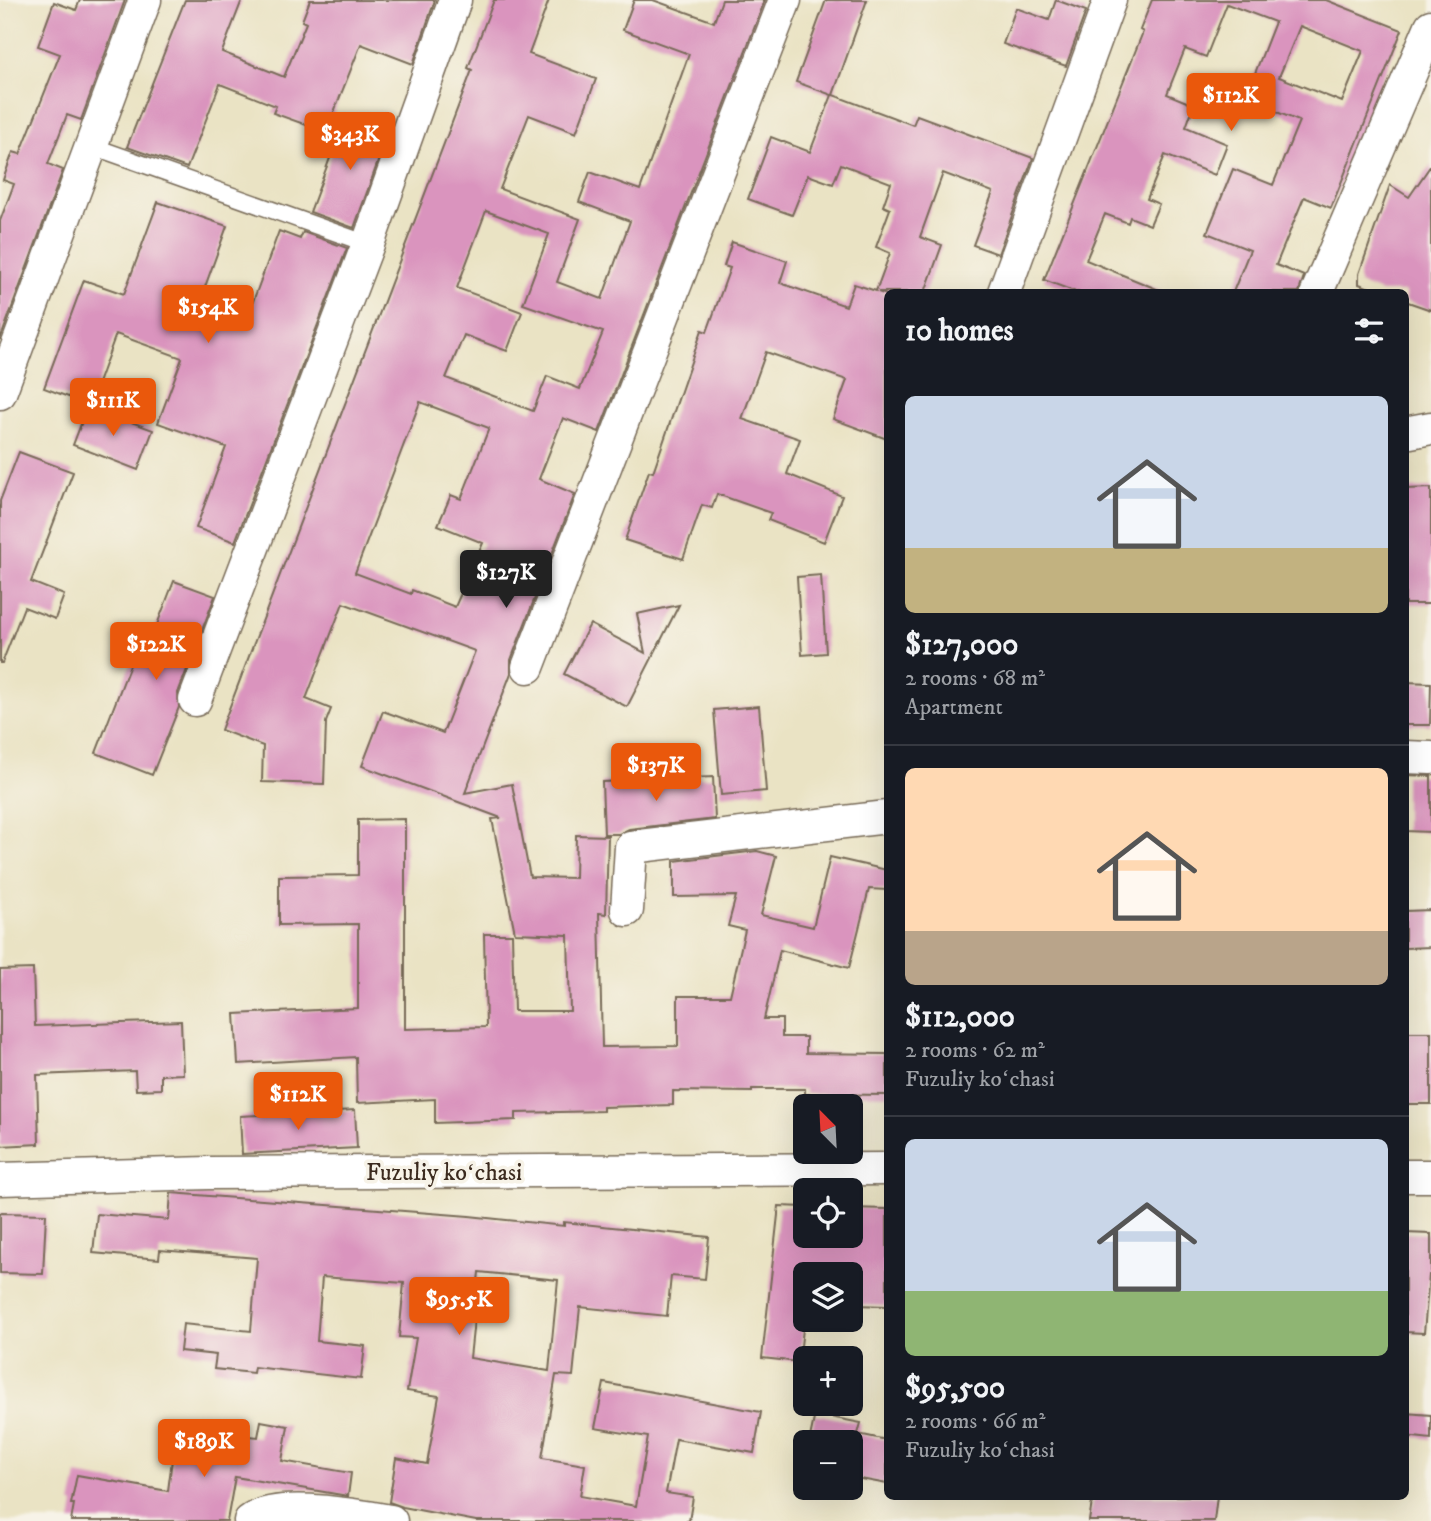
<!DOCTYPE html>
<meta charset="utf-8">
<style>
body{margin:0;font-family:"IM FELL DW Pica",serif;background:#242831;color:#f1f3f6;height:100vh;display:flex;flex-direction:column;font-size:26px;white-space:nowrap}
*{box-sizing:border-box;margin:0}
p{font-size:23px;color:#9ea1a6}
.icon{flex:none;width:38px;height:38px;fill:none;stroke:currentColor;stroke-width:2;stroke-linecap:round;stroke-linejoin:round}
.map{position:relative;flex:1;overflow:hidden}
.details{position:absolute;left:884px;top:289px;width:525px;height:1211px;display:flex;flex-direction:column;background:#171b24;border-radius:10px;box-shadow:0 7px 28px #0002}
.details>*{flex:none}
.needle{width:46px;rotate:336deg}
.tools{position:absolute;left:793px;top:1094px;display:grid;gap:14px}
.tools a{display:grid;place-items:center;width:70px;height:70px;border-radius:10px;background:#171b24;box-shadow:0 7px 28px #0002;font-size:35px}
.price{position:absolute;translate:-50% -60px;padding:0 16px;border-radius:7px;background:#ea580c;color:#fff;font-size:23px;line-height:46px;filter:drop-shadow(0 2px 4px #0008)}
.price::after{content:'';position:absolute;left:50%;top:42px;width:21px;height:16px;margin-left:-10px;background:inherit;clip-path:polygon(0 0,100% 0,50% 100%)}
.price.current{background:#222;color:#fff}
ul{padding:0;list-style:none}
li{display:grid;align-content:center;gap:14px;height:371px;padding:0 21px}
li+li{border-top:2px solid #363941}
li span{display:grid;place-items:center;height:217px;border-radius:10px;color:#555}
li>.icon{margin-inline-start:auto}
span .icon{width:126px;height:126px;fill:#fffc;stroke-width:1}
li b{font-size:30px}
h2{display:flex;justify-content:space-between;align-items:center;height:84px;padding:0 21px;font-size:30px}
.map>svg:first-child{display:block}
</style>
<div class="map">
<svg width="1431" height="1521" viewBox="0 0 1431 1521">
<rect width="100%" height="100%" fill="#f7f3e8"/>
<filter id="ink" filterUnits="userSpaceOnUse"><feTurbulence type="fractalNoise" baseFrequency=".0143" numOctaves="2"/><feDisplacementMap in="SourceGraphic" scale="14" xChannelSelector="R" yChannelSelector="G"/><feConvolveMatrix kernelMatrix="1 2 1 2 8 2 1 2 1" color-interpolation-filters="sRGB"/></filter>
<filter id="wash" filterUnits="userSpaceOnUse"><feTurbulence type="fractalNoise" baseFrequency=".00686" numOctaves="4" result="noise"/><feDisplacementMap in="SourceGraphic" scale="28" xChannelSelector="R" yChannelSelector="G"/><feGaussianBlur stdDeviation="1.57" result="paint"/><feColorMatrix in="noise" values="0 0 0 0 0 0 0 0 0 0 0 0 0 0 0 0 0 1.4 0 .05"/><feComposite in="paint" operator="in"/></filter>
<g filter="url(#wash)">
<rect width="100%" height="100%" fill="#eae3c4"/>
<g id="blocks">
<path fill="#da94be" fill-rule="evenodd" d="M 80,0 L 125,0 L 81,120 L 67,115 L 48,164 L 63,170 L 0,340 L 0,221 L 14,184 L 3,180 L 13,152 L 20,154 L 60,54 L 38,46 L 54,2 L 76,10 Z
M 185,0 L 242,0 L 222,52 L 284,77 L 306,23 L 302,21 L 310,0 L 435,0 L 413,64 L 361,44 L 326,132 L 273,113 L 276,106 L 220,84 L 187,168 L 127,147 Z
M 494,0 L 549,0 L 529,54 L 596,79 L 576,133 L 529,115 L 500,189 L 580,219 L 557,282 L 602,299 L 630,221 L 579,202 L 590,172 L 640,190 L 689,54 L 623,30 L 634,0 L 653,0 L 714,22 L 722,0 L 765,0 L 599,432 L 563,418 L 539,479 L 575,494 L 511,660 L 511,673 L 465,793 L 512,784 L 530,877 L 575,878 L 576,835 L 608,836 L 606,914 L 599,913 L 602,1047 L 678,1046 L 678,996 L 730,996 L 745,930 L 728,926 L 736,896 L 674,897 L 674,861 L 757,851 L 776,856 L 761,915 L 813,927 L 830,857 L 887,870 L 887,890 L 869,889 L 849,968 L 780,950 L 764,1019 L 782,1019 L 782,1037 L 806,1037 L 806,1053 L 887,1054 L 887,1095 L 805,1094 L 805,1089 L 752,1089 L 752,1092 L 673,1091 L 673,1105 L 603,1107 L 603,1111 L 516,1113 L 516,1120 L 435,1123 L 435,1099 L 357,1103 L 356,1057 L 238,1064 L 235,1014 L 358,1008 L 358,924 L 279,925 L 279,876 L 358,875 L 358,820 L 405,819 L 405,1029 L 486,1027 L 484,934 L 512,934 L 514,1011 L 570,1011 L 568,935 L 515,933 L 492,819 L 501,818 L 362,766 L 383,711 L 443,733 L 475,651 L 343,603 L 306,699 L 331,709 L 326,722 L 324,784 L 262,782 L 263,746 L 221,730 L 472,70 L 468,68 ZM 486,211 L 549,234 L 523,304 L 603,332 L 580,389 L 547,376 L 533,411 L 446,378 L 464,335 L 507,351 L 522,312 L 457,288 ZM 420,402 L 489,428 L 461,499 L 451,495 L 438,525 L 483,543 L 455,607 L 412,590 L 411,594 L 355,573 Z
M 826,0 L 867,0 L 833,95 L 913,125 L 917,115 L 1033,158 L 998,254 L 973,245 L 993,192 L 943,173 L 920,237 L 942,245 L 925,292 L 878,292 L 887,295 L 887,439 L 833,419 L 847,380 L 766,352 L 742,419 L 800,439 L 787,474 L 842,496 L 824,542 L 768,520 L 771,513 L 717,494 L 712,508 L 702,505 L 683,559 L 625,540 L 649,471 L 653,472 L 702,330 L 707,332 L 730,268 L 724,266 L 732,242 L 787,261 L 780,283 L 846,306 L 854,284 L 876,291 L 890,253 L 876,247 L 890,209 L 883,206 L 891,183 L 841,164 L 833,184 L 808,175 L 792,215 L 748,199 L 771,137 L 810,152 L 832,95 L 796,82 Z
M 1056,0 L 1086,11 L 1066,66 L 1003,44 L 1016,8 L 1049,20 Z
M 1152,0 L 1326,0 L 1402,30 L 1331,208 L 1304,197 L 1276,265 L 1304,276 L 1299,292 L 1233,292 L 1250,250 L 1207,233 L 1233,169 L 1273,185 L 1299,121 L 1245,99 L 1275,22 L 1227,4 L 1206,57 L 1185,49 L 1167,94 L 1194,105 L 1186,127 L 1227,144 L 1215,175 L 1165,155 L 1147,199 L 1159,204 L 1150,225 L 1130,217 L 1128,223 L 1105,214 L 1086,260 L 1164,292 L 1076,292 L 1044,280 L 1143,32 L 1140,30 ZM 1300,26 L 1363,51 L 1342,102 L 1279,77 Z
M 346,115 L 389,131 L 354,228 L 310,212 Z
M 1431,165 L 1431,310 L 1405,301 L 1405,292 L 1381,292 L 1359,284 L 1359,274 L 1390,185 L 1409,197 Z
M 158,202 L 227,226 L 201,298 L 248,315 L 279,231 L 300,239 L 303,232 L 347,248 L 235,542 L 196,528 L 226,447 L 158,423 L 182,358 L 116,334 L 90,405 L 44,388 L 84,280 L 124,294 Z
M 88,406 L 153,430 L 138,470 L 73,445 Z
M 19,452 L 73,472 L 31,582 L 64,595 L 55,619 L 24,607 L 2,663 L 0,663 L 0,501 Z
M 1431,488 L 1431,604 L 1405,604 L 1405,489 Z
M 821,575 L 826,653 L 802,655 L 797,577 Z
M 174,581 L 215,596 L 178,693 L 179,707 L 152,775 L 96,753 L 143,631 L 153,635 Z
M 679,605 L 627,707 L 564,674 L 590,624 L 645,653 L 637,614 Z
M 1405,682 L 1431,683 L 1430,725 L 1405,725 Z
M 759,706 L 766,791 L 721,795 L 714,710 Z
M 1405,775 L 1431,776 L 1431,832 L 1405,831 Z
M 713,777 L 715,819 L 629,829 L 619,834 L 604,834 L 602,782 Z
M 1431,910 L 1431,947 L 1405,948 L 1405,911 Z
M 33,969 L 35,1026 L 181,1021 L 183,1074 L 161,1075 L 161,1089 L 136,1090 L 135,1071 L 37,1075 L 39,1144 L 0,1146 L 0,970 Z
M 1405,1032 L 1431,1032 L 1431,1104 L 1405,1104 Z
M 355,1110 L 357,1148 L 242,1154 L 240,1116 Z
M 171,1193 L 469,1216 L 564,1226 L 564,1222 L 709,1237 L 705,1279 L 671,1276 L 667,1316 L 580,1307 L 573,1376 L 556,1375 L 542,1458 L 585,1465 L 580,1496 L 636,1506 L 648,1437 L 595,1428 L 604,1383 L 761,1412 L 754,1453 L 676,1439 L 666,1493 L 693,1497 L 689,1521 L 476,1521 L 403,1507 L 389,1502 L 396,1458 L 427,1464 L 439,1396 L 407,1391 L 416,1338 L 399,1337 L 404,1283 L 322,1277 L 317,1341 L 365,1346 L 361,1379 L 254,1367 L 253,1373 L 214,1369 L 216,1355 L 180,1351 L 183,1324 L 251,1331 L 257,1258 L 160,1250 L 159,1259 L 93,1253 L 97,1214 L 169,1220 ZM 479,1272 L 558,1280 L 549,1371 L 470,1358 Z
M 779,1206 L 805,1207 L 805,1236 L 850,1236 L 850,1208 L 887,1209 L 887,1306 L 856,1305 L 858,1267 L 811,1265 L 809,1274 L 805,1274 L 805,1313 L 799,1362 L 762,1358 Z
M 0,1213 L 46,1214 L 43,1274 L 0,1273 Z
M 1405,1233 L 1431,1234 L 1431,1275 L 1429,1275 L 1424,1333 L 1405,1332 Z
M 1405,1413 L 1431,1415 L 1431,1439 L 1405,1436 Z
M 815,1414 L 861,1423 L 858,1434 L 887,1440 L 887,1484 L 850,1477 L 850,1442 L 809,1442 Z
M 261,1421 L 288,1426 L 282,1461 L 351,1473 L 348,1496 L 235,1477 L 227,1521 L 71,1521 L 74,1504 L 71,1504 L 77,1475 L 168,1491 L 176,1428 L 258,1437 Z
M 1093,1496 L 1217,1496 L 1214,1521 L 1089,1521 Z"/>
</g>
</g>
<g filter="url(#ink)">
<use href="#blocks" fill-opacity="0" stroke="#786b58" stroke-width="2"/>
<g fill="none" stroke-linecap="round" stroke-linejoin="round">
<g stroke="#786b58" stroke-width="19">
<path id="service" d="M 92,146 L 368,244"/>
</g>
<g stroke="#786b58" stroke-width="35">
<path id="minor" d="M 1004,292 L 1110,0
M 1317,292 L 1431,26
M 0,393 L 145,0
M 1405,433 L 1431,428
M 528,667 L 785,0
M 195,700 L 368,244 L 455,0
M 1405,757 L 1431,758
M 627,910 L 631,847 L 887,817
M 1405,1176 L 1431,1176
M 0,1179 L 208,1173 L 887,1169
M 250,1521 C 275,1500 359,1516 391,1521"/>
</g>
<use href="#service" stroke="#fff" stroke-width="16"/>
<use href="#minor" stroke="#fff" stroke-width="32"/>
</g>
</g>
<g text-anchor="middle" stroke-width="7" stroke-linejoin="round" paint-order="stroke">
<g font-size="24" fill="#3b2a1e" stroke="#f7f3e8">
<text x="444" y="1180">Fuzuliy koʻchasi</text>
</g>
</g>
</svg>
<div class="tools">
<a><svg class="needle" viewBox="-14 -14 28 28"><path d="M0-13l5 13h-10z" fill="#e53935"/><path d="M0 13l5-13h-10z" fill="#9ea1a6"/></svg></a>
<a><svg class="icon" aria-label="locate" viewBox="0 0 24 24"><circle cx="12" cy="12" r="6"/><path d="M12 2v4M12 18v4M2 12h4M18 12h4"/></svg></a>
<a><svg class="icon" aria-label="layers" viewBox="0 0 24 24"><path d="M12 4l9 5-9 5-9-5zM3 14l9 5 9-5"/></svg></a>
<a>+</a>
<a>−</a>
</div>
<b class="price" style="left:1231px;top:133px">$112K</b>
<b class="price" style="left:350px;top:172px">$343K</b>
<b class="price" style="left:208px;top:345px">$154K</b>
<b class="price" style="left:113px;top:438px">$111K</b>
<b class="price current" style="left:506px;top:610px">$127K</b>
<b class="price" style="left:156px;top:682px">$122K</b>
<b class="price" style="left:656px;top:803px">$137K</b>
<b class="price" style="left:298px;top:1132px">$112K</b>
<b class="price" style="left:459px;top:1337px">$95.5K</b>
<b class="price" style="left:204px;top:1479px">$189K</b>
<section class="details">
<h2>10 homes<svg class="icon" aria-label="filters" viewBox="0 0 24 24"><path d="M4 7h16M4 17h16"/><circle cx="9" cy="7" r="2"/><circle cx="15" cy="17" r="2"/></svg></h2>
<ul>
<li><span style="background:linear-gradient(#c9d6e8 70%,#c2b280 0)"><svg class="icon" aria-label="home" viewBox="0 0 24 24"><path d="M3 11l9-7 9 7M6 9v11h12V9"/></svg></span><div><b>$127,000</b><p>2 rooms · 68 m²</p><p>Apartment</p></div></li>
<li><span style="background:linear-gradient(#ffd9b3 75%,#b9a48a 0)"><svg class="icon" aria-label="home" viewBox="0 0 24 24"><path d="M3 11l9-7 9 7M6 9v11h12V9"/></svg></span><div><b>$112,000</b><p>2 rooms · 62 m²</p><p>Fuzuliy koʻchasi</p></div></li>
<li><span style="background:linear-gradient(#c9d6e8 70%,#8fb573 0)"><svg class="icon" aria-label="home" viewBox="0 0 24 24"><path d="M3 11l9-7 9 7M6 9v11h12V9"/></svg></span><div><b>$95,500</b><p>2 rooms · 66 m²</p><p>Fuzuliy koʻchasi</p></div></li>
</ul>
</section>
</div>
